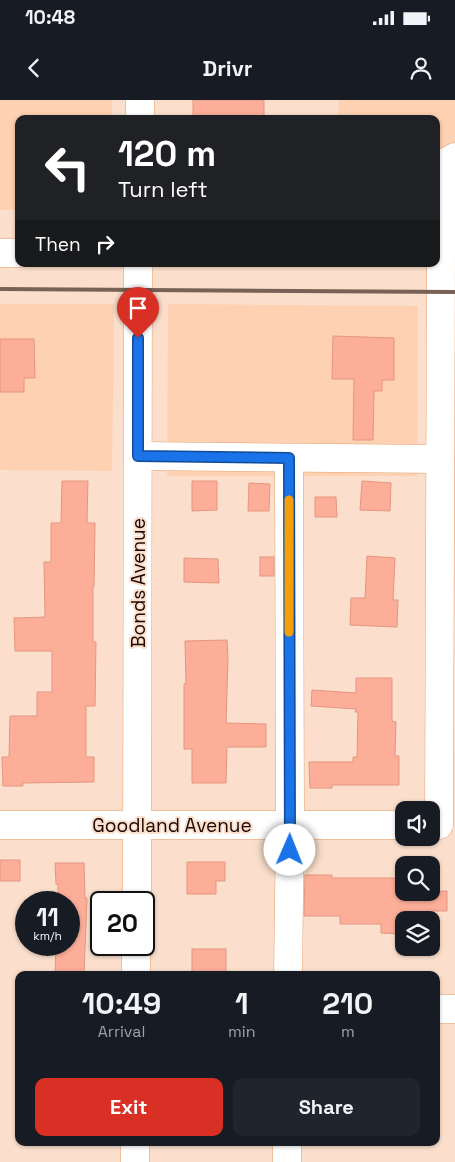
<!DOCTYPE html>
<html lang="en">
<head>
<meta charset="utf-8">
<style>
	:root { --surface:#171b24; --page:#20242c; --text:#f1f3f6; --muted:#9ea1a6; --accent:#d93025 }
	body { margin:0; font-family:"Space Grotesk",sans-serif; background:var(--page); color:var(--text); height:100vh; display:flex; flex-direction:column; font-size:19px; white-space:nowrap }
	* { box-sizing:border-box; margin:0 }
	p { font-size:16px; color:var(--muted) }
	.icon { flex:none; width:28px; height:28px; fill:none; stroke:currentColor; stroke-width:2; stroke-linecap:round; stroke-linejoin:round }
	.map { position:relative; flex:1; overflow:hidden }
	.panel { position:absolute; left:15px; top:871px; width:425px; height:175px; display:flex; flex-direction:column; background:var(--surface); border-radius:10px; box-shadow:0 1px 4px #0004 }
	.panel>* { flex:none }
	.top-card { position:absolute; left:15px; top:15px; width:425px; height:152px; border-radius:10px; box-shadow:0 1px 4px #0004; background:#202124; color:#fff; overflow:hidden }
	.controls { position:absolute; left:395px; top:701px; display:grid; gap:10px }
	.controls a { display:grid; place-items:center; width:45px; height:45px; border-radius:10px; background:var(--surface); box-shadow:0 1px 4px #0004; font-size:25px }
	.speed { position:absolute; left:15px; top:791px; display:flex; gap:10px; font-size:25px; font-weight:700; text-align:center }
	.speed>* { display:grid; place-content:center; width:65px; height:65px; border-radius:50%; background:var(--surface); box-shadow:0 1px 4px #0004; line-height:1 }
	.speed small { font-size:12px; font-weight:400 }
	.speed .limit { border:2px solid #111; border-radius:8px; background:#fff; color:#111 }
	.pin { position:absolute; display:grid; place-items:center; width:42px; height:42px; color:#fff; margin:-51px -21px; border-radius:50% 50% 50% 0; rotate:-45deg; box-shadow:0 0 5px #0007 }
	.pin .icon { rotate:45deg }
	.me { position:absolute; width:55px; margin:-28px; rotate:1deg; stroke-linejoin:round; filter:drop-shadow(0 0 4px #0008) }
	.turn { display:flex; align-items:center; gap:18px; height:105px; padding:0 20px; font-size:22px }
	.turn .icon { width:65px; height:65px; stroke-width:2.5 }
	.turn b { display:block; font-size:35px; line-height:42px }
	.then { display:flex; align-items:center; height:48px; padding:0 20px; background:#0003; gap:10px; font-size:19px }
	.eta { display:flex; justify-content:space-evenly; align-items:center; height:85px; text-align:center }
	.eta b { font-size:30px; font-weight:700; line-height:35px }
	.button { display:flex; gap:10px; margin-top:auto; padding:10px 20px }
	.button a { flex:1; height:58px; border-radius:10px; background:var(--accent); color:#fff; font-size:20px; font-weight:700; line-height:58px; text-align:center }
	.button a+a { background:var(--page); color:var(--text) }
	.status { display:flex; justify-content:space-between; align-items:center; height:35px; padding:0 25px; background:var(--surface); direction:ltr }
	.status svg { height:14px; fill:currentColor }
	header { display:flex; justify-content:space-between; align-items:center; height:65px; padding:0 20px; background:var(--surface); font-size:22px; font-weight:700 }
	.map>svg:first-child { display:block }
</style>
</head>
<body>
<div class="status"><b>10:48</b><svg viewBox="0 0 49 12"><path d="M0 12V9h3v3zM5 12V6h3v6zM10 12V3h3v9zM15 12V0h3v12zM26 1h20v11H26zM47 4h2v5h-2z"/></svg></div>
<header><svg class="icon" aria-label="back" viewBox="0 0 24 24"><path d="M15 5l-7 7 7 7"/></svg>Drivr<svg class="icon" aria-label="person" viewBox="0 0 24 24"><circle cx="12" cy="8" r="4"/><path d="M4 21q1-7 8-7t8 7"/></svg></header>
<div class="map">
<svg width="455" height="1062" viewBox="0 0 455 1062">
	<rect width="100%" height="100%" fill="#fbdfcc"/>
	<g fill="#fdd1b1">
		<path d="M 0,0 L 112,0 L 112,19 L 19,19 L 19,110 L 0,110 Z"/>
		<path d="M 339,0 L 455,0 L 455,110 L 436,110 L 436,19 L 338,19 Z"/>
		<path d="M 0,204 L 114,204 L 112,371 L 0,370 Z"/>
		<path d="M 168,204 L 418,206 L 417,376 L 167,376 Z"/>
	</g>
	<g fill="#fdae98" stroke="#e39680">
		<rect x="193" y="0" width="71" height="19"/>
		<path d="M 333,236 L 394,238 L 394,280 L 382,280 L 382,291 L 374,291 L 373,340 L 353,340 L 354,279 L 332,279 Z"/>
		<path d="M 0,239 L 34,239 L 35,278 L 24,278 L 24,292 L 0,292 Z"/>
		<path d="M 62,381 L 88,381 L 87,423 L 95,423 L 94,487 L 93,487 L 93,542 L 96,542 L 95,606 L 86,606 L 86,657 L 94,657 L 94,682 L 23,683 L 23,686 L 3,686 L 2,657 L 9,657 L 10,616 L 37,616 L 37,592 L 52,592 L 52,551 L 15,551 L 14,518 L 45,517 L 44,462 L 51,462 L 51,423 L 61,423 Z"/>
		<path d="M 192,381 L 217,381 L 217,410 L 192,411 Z"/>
		<path d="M 362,381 L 391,383 L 390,411 L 360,410 Z"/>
		<path d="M 249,383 L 270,384 L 269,411 L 248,411 Z"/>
		<path d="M 315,397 L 336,397 L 337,417 L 315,417 Z"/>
		<path d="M 367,456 L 395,458 L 393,500 L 398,500 L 397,527 L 350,525 L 351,498 L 365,498 Z"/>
		<rect x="260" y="457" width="14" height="19"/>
		<path d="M 184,458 L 218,459 L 219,483 L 184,482 Z"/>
		<path d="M 227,540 L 228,558 L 226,623 L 266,624 L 266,647 L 227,647 L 226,683 L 192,683 L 192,649 L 184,649 L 184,584 L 186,584 L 185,541 Z"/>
		<path d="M 356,578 L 392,578 L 392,621 L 396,622 L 395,656 L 399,656 L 399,685 L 332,685 L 332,688 L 310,688 L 309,662 L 353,662 L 353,657 L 357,657 L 358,612 L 355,612 L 356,609 L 311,606 L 312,590 L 356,593 Z"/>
		<rect x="0" y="760" width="20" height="21"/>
		<path d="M 187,762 L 225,762 L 225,781 L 216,781 L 216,794 L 187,794 Z"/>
		<path d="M 55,763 L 84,763 L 85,798 L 87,798 L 84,875 L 55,875 L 56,845 L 69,845 L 69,802 L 58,802 L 58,784 L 56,784 Z"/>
		<path d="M 305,775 L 332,775 L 332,778 L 396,778 L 396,790 L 404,790 L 404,792 L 447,791 L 447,811 L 432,811 L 432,818 L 408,818 L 408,820 L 404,820 L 404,834 L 381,833 L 381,824 L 340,824 L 340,816 L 304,816 Z"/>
		<rect x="192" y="849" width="34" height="26"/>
	</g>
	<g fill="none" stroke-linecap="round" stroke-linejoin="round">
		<defs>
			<g id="minor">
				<path d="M 140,19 L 140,0"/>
				<path d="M 0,153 L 19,153"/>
				<path d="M 138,356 L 440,359"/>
				<path d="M 0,725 L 404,725"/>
				<path d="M 439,725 L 441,155 L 446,62 L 455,57"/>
				<path d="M 137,802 L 138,164"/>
				<path d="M 136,875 L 136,845"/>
				<path d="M 288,875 L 290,725 L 289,358"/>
				<path d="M 436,909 L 455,909"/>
				<path d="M 135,1062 L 135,1042"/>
				<path d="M 287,1062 L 287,1042"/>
			</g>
		</defs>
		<use href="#minor" stroke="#e3a273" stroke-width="29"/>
		<use href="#minor" stroke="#fff" stroke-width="28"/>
		<path stroke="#796155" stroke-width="4" d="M 0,189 L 455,192"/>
	</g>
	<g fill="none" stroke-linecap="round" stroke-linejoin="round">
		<defs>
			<path id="route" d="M 138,238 L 138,356 L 289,358 L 290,750"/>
		</defs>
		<use href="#route" stroke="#114b97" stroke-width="12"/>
		<use href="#route" stroke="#1a73e8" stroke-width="9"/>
		<path stroke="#f59e0b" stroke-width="9" d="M 289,400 L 289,532"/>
	</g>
	<g text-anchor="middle" stroke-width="4" stroke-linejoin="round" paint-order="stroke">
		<g font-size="19" fill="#1c0600" stroke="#fbdfcc">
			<text transform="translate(138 483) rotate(-90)" y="7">Bonds Avenue</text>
			<text x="172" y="732">Goodland Avenue</text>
		</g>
	</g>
</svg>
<div class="controls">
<a><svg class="icon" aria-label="sound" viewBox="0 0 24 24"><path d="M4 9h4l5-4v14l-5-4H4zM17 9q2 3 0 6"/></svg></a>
<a><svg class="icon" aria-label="search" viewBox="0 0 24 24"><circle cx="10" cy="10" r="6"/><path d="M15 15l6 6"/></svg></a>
<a><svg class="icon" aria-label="layers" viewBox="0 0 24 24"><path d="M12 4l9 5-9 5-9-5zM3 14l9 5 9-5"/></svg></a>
</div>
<div class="speed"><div>11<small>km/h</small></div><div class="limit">20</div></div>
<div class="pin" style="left:138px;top:238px;background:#d93025"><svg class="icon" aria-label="arrive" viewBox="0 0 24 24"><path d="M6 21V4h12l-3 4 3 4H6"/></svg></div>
<svg class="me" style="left:290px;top:750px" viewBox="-20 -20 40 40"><circle r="19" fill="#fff"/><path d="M0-13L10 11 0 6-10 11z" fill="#1a73e8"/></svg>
<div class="top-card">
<div class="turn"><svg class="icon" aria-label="left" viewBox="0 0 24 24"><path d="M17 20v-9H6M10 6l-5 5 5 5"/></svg><div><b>120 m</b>Turn left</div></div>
<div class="then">Then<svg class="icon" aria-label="right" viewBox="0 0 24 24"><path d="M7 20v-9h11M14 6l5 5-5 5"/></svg></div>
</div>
<section class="panel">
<div class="eta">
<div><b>10:49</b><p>Arrival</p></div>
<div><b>1</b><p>min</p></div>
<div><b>210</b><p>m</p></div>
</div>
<div class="button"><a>Exit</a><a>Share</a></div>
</section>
</div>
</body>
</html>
